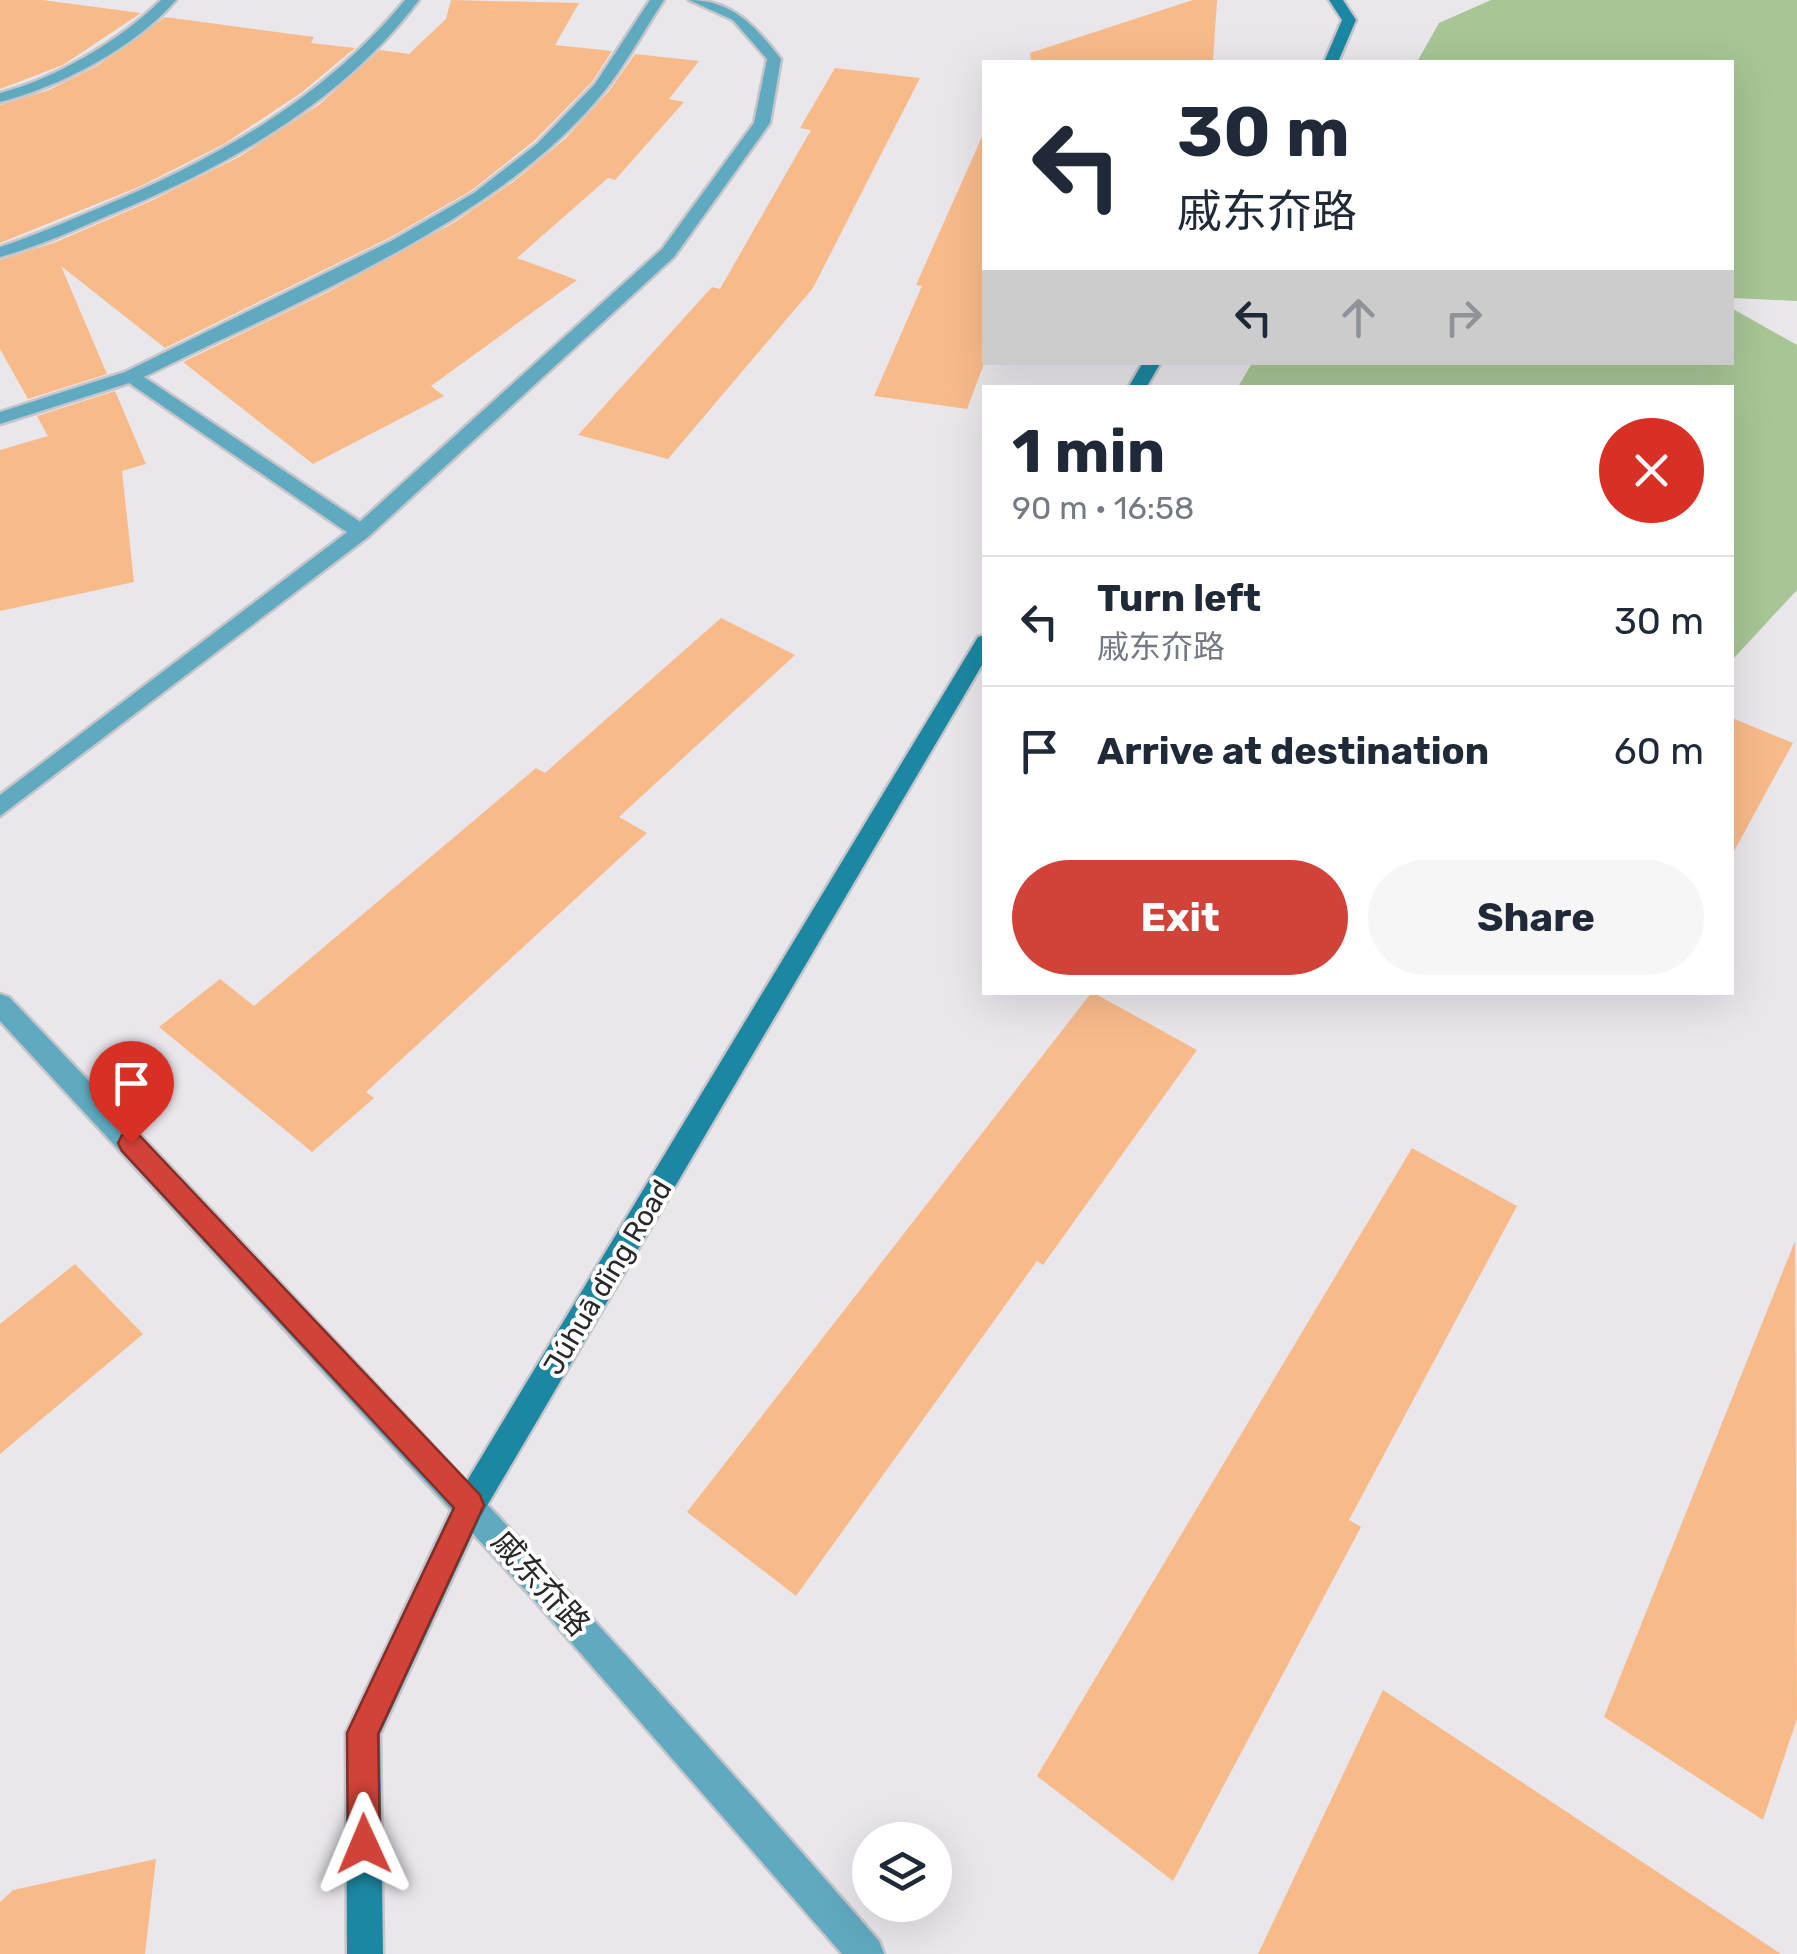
<!DOCTYPE html>
<html lang="en">
<head>
<meta charset="utf-8">
<style>
	:root { --surface:#fff; --page:#f6f6f7; --text:#1f2937; --muted:#747a83; --line:#e0e1e3; --accent:#d14338 }
	body { margin:0; font-family:Rubik,"Noto Sans SC",sans-serif; background:var(--page); color:var(--text); height:100vh; display:flex; flex-direction:column; font-size:38px; white-space:nowrap }
	* { box-sizing:border-box; margin:0 }
	p { font-size:32px; color:var(--muted) }
	.icon { flex:none; width:55px; height:55px; fill:none; stroke:currentColor; stroke-width:2; stroke-linecap:round; stroke-linejoin:round }
	.map { position:relative; flex:1; overflow:hidden }
	.side { position:absolute; left:982px; top:385px; width:752px; height:610px; display:flex; flex-direction:column; background:var(--surface); border-radius:0px; box-shadow:0 10px 40px #0002 }
	.side>* { flex:none }
	.guide { position:absolute; left:982px; top:60px; width:752px; height:305px; border-radius:0px; box-shadow:0 10px 40px #0002; background:#fff; color:var(--text); overflow:hidden }
	.controls { position:absolute; left:852px; top:1822px; display:grid; gap:20px }
	.controls a { display:grid; place-items:center; width:100px; height:100px; border-radius:50%; background:var(--surface); box-shadow:0 10px 40px #0002; font-size:50px }
	.pin { position:absolute; display:grid; place-items:center; width:85px; height:85px; color:#fff; margin:-102px -42px; border-radius:50% 50% 50% 0; rotate:-45deg; box-shadow:0 0 10px #0007 }
	.pin .icon { rotate:45deg }
	.me { position:absolute; width:110px; margin:-55px; rotate:359deg; stroke-linejoin:round; filter:drop-shadow(0 0 8px #0008) }
	.turn { display:flex; align-items:center; gap:35px; height:210px; padding:0 30px; font-size:45px }
	.turn .icon { width:130px; height:130px; stroke-width:2.5 }
	.turn b { display:block; font-size:70px; line-height:85px }
	.lanes { display:flex; align-items:center; height:95px; padding:0 30px; background:#0003; justify-content:center; gap:50px; direction:ltr }
	.lanes .off { opacity:.35 }
	.round { display:grid; place-items:center; flex:none; width:105px; height:105px; border-radius:52px; background:var(--page) }
	.summary { display:flex; align-items:center; justify-content:space-between; height:170px; padding:0 30px }
	h1 { font-size:60px; font-weight:700; line-height:75px }
	.action { display:flex; gap:20px; margin-top:auto; padding:20px 30px }
	.action a { flex:1; height:115px; border-radius:60px; background:var(--accent); color:#fff; font-size:40px; font-weight:700; line-height:115px; text-align:center }
	.action a+a { background:var(--page); color:var(--text) }
	ul { padding:0; list-style:none }
	li { display:flex; align-items:center; gap:30px; height:130px; padding:0 30px; border-top:2px solid var(--line) }
	li div { flex:1 }
	li b { display:block; font-size:38px }
	li em { font-style:normal }
	.map>svg:first-child { display:block }
</style>
</head>
<body>
<div class="map">
<svg width="1797" height="1954" viewBox="0 0 1797 1954">
	<rect width="100%" height="100%" fill="#e9e7ec"/>
	<g fill="#a7c595">
		<path d="M 1491,0 L 1797,0 L 1797,301 L 1733,298 L 1732,62 L 1417,62 L 1439,23 Z"/>
		<path d="M 1733,309 L 1797,345 L 1797,590 L 1733,659 L 1732,388 L 1238,387 L 1252,363 L 1732,362 Z"/>
	</g>
	<g fill="#f9ba8a">
		<path d="M 0,0 L 42,0 L 141,13 L 63,65 L 0,89 Z"/>
		<path d="M 451,0 L 579,3 L 555,45 L 612,51 L 592,82 L 534,141 L 472,190 L 391,237 L 165,348 L 61,266 L 107,374 L 28,399 L 0,349 L 0,260 L 56,242 L 153,200 L 239,157 L 320,104 L 380,50 L 409,54 L 446,19 Z"/>
		<path d="M 1193,0 L 1217,0 L 1213,62 L 1031,62 L 1030,53 Z"/>
		<path d="M 165,17 L 314,37 L 311,43 L 355,48 L 301,93 L 224,144 L 141,186 L 0,243 L 0,105 L 49,90 L 97,66 Z"/>
		<path d="M 635,54 L 699,61 L 669,99 L 684,102 L 615,180 L 608,178 L 517,258 L 577,280 L 431,386 L 444,396 L 313,464 L 183,362 L 330,291 L 455,222 L 513,182 L 565,139 L 609,91 Z"/>
		<path d="M 835,68 L 920,78 L 813,288 L 668,459 L 578,435 L 712,287 L 720,289 L 811,130 L 800,128 Z"/>
		<path d="M 985,130 L 985,361 L 967,409 L 874,396 L 922,286 L 916,285 Z"/>
		<path d="M 115,391 L 146,464 L 122,471 L 134,582 L 0,611 L 0,450 L 48,436 L 37,416 Z"/>
		<path d="M 721,618 L 795,655 L 619,817 L 647,833 L 366,1092 L 374,1098 L 312,1152 L 159,1027 L 220,979 L 254,1006 L 536,768 L 545,773 Z"/>
		<path d="M 1732,718 L 1793,743 L 1732,855 Z"/>
		<path d="M 1092,992 L 1197,1050 L 1043,1265 L 1037,1261 L 796,1596 L 687,1512 Z"/>
		<path d="M 1412,1148 L 1517,1206 L 1349,1520 L 1361,1527 L 1173,1881 L 1037,1776 Z"/>
		<path d="M 1795,1241 L 1797,1719 L 1763,1820 L 1604,1717 Z"/>
		<path d="M 75,1264 L 143,1334 L 0,1454 L 0,1324 Z"/>
		<path d="M 1383,1690 L 1781,1954 L 1258,1954 Z"/>
		<path d="M 156,1859 L 145,1954 L 0,1954 L 0,1902 L 13,1890 Z"/>
	</g>
	<g fill="none" stroke-linecap="round" stroke-linejoin="round">
		<defs>
			<g id="lane">
				<path d="M 161,0 L 176,0 C 136,47 60,87 0,102 L 0,93 C 55,79 121,40 161,0 Z"/>
				<path d="M 405,0 L 419,0 C 341,104 226,167 107,216 C 72,231 37,247 0,257 L 0,247 C 34,236 67,221 99,208 C 216,159 324,99 405,0 Z"/>
				<path d="M 650,0 L 664,0 C 645,29 627,62 606,89 C 501,222 294,302 144,377 L 368,527 L 368,537 L 354,537 L 129,383 L 0,424 L 0,412 L 125,372 L 393,240 L 474,193 L 537,144 L 595,84 Z"/>
			</g>
			<g id="street">
				<path d="M 689,0 C 733,0 756,27 781,59 L 770,123 L 674,257 L 368,537 L 0,816 L 0,795 L 354,527 L 662,249 L 754,123 L 767,59 L 733,20 Z"/>
				<path d="M 0,994 L 9,997 C 304,1307 599,1617 879,1941 L 884,1954 L 842,1954 L 537,1603 L 0,1021 Z"/>
			</g>
			<g id="secondary">
				<path d="M 1329,0 L 1343,0 L 1356,20 L 1338,62 L 1324,62 L 1342,20 Z"/>
				<path d="M 1143,362 L 1161,362 L 1146,388 L 1128,388 Z"/>
				<path d="M 985,635 L 985,660 L 481,1516 L 380,1734 L 383,1954 L 347,1954 L 346,1733 L 459,1494 L 978,637 Z"/>
			</g>
		</defs>
		<use href="#lane" stroke="#c6c5c9" stroke-width="5"/>
		<use href="#street" stroke="#c6c5c9" stroke-width="5"/>
		<use href="#secondary" stroke="#c6c5c9" stroke-width="5"/>
		<use href="#lane" fill="#5faac1" fill-rule="evenodd"/>
		<use href="#street" fill="#5faac1" fill-rule="evenodd"/>
		<use href="#secondary" fill="#1c87a2" fill-rule="evenodd"/>
	</g>
	<path fill="#d14338" stroke="#882c24" stroke-width="2.5" d="M 131,1132 L 139,1135 L 480,1495 L 484,1505 L 378,1734 L 380,1844 L 375,1855 L 364,1859 L 353,1855 L 348,1844 L 347,1733 L 454,1508 L 122,1151 L 118,1143 L 122,1135 Z"/>
	<g text-anchor="middle" stroke-width="8" stroke-linejoin="round" paint-order="stroke">
		<g font-size="28" fill="#29282a" stroke="#fff">
			<text transform="translate(607 1277) rotate(-59)" y="10">Júhuā dǐng Road</text>
		</g>
		<g font-size="32" fill="#29282a" stroke="#fff">
			<text transform="translate(541 1583) rotate(48)" y="11">戚东夼路</text>
		</g>
	</g>
</svg>
<div class="controls">
<a><svg class="icon" aria-label="layers" viewBox="0 0 24 24"><path d="M12 4l9 5-9 5-9-5zM3 14l9 5 9-5"/></svg></a>
</div>
<div class="pin" style="left:131px;top:1143px;background:#d93025"><svg class="icon" aria-label="arrive" viewBox="0 0 24 24"><path d="M6 21V4h12l-3 4 3 4H6"/></svg></div>
<svg class="me" style="left:364px;top:1844px" viewBox="-20 -20 40 40"><path d="M0-17L14 15 0 8-14 15z" fill="#d14338" stroke="#fff" stroke-width="4"/></svg>
<div class="guide">
<div class="turn"><svg class="icon" aria-label="left" viewBox="0 0 24 24"><path d="M17 20v-9H6M10 6l-5 5 5 5"/></svg><div><b>30 m</b>戚东夼路</div></div>
<div class="lanes"><svg class="icon" aria-label="left" viewBox="0 0 24 24"><path d="M17 20v-9H6M10 6l-5 5 5 5"/></svg><svg class="icon off" aria-label="ahead" viewBox="0 0 24 24"><path d="M12 20V5M6 11l6-6 6 6"/></svg><svg class="icon off" aria-label="right" viewBox="0 0 24 24"><path d="M7 20v-9h11M14 6l5 5-5 5"/></svg></div>
</div>
<section class="side">
<div class="summary"><div><h1>1 min</h1><p>90 m · 16:58</p></div><a class="round" style="background:#d93025;color:#fff"><svg class="icon" aria-label="close" viewBox="0 0 24 24"><path d="M6 6l12 12M18 6L6 18"/></svg></a></div>
<ul>
<li><svg class="icon" aria-label="left" viewBox="0 0 24 24"><path d="M17 20v-9H6M10 6l-5 5 5 5"/></svg><div><b>Turn left</b><p>戚东夼路</p></div><em>30 m</em></li>
<li><svg class="icon" aria-label="arrive" viewBox="0 0 24 24"><path d="M6 21V4h12l-3 4 3 4H6"/></svg><div><b>Arrive at destination</b></div><em>60 m</em></li>
</ul>
<div class="action"><a>Exit</a><a>Share</a></div>
</section>
</div>
</body>
</html>
